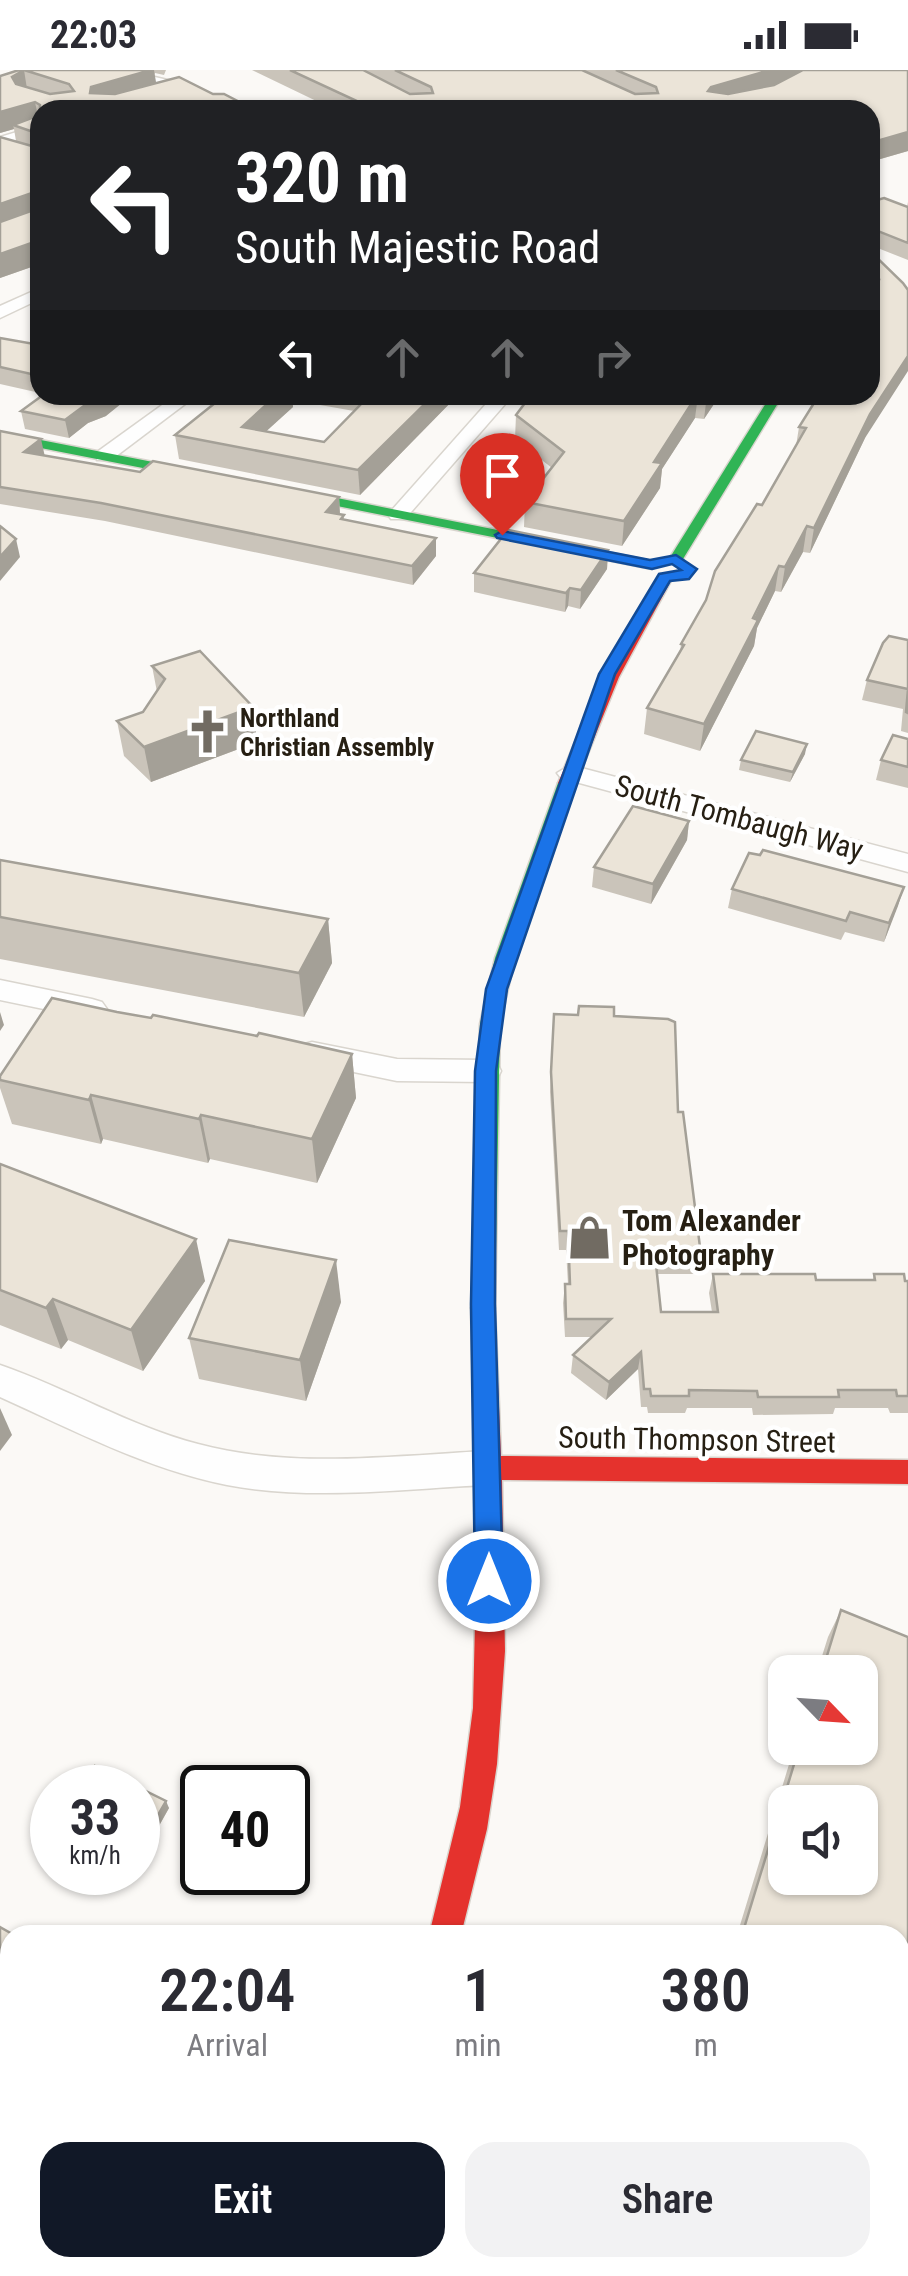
<!DOCTYPE html>
<html lang="en">
<head>
<meta charset="utf-8">
<style>
	:root { --surface:#fff; --page:#f2f2f3; --text:#2b2b33; --muted:#7c7c81; --accent:#111827 }
	body { margin:0; font-family:"Roboto Condensed",sans-serif; background:var(--page); color:var(--text); height:100vh; display:flex; flex-direction:column; font-size:38px; white-space:nowrap }
	* { box-sizing:border-box; margin:0 }
	p { font-size:32px; color:var(--muted) }
	.icon { flex:none; width:55px; height:55px; fill:none; stroke:currentColor; stroke-width:2; stroke-linecap:round; stroke-linejoin:round }
	.map { position:relative; flex:1; overflow:hidden }
	.panel { position:absolute; left:0px; top:1855px; width:910px; height:352px; display:flex; flex-direction:column; background:var(--surface); border-radius:30px 30px 0 0; box-shadow:0 2px 8px #0004 }
	.panel>* { flex:none }
	.guide { position:absolute; left:30px; top:30px; width:850px; height:305px; border-radius:30px; box-shadow:0 2px 8px #0004; background:#202124; color:#fff; overflow:hidden }
	.needle { width:65px; rotate:115deg }
	.fabs { position:absolute; left:768px; top:1585px; display:grid; gap:20px }
	.fabs a { display:grid; place-items:center; width:110px; height:110px; border-radius:20px; background:var(--surface); box-shadow:0 2px 8px #0004; font-size:50px }
	.speed { position:absolute; left:30px; top:1695px; display:flex; gap:20px; font-size:50px; font-weight:700; text-align:center }
	.speed>* { display:grid; place-content:center; width:130px; height:130px; border-radius:50%; background:var(--surface); box-shadow:0 2px 8px #0004; line-height:1 }
	.speed small { font-size:25px; font-weight:400 }
	.speed .limit { border:5px solid #111; border-radius:15px; background:#fff; color:#111 }
	.pin { position:absolute; display:grid; place-items:center; width:85px; height:85px; color:#fff; margin:-102px -42px; border-radius:50% 50% 50% 0; rotate:-45deg; box-shadow:0 0 10px #0007 }
	.pin .icon { rotate:45deg }
	.me { position:absolute; width:110px; margin:-55px; rotate:0deg; stroke-linejoin:round; filter:drop-shadow(0 0 8px #0008) }
	.turn { display:flex; align-items:center; gap:35px; height:210px; padding:0 40px; font-size:45px }
	.turn .icon { width:130px; height:130px; stroke-width:2.5 }
	.turn b { display:block; font-size:70px; line-height:85px }
	.lanes { display:flex; align-items:center; height:95px; padding:0 40px; background:#0003; justify-content:center; gap:50px; direction:ltr }
	.lanes .off { opacity:.35 }
	.eta { display:flex; justify-content:space-evenly; align-items:center; height:170px; text-align:center }
	.eta b { font-size:60px; font-weight:600; line-height:70px }
	.cta { display:flex; gap:20px; margin-top:auto; padding:20px 40px }
	.cta a { flex:1; height:115px; border-radius:30px; background:var(--accent); color:#fff; font-size:40px; font-weight:600; line-height:115px; text-align:center }
	.cta a+a { background:var(--page); color:var(--text) }
	.status { display:flex; justify-content:space-between; align-items:center; height:70px; padding:0 50px; background:var(--surface); direction:ltr }
	.status svg { height:28px; fill:currentColor }
	.map>svg:first-child { display:block }
</style>
</head>
<body>
<div class="status"><b>22:03</b><svg viewBox="0 0 49 12"><path d="M0 12V9h3v3zM5 12V6h3v6zM10 12V3h3v9zM15 12V0h3v12zM26 1h20v11H26zM47 4h2v5h-2z"/></svg></div>
<div class="map">
<svg width="908" height="2206" viewBox="0 0 908 2206">
	<rect width="100%" height="100%" fill="#fbf9f6"/>
	<g fill="none" stroke-linecap="round" stroke-linejoin="round">
		<defs>
			<g id="street">
				<path d="M 125,0 L 189,15 L 234,40 L 217,40 L 179,21 L 126,5 Z"/>
				<path d="M 40,55 L 40,63 L 0,76 L 0,67 Z"/>
				<path d="M 870,126 L 908,141 L 908,151 L 870,135 Z"/>
				<path d="M 40,218 L 40,229 L 0,248 L 0,236 Z"/>
				<path d="M 176,325 L 197,325 L 111,390 L 97,390 L 97,382 Z"/>
				<path d="M 494,325 L 513,325 L 405,449 L 391,449 L 388,445 L 391,441 Z"/>
				<path d="M 570,695 L 908,784 L 908,802 L 561,708 L 557,703 Z"/>
				<path d="M 0,910 L 92,929 L 102,932 L 107,939 L 102,946 L 92,949 L 0,930 Z"/>
				<path d="M 312,972 L 397,989 L 486,990 L 497,993 L 501,1001 L 497,1009 L 486,1012 L 397,1011 L 301,991 L 297,983 L 301,975 Z"/>
				<path d="M 0,1295 C 67,1318 129,1356 198,1374 C 291,1399 391,1386 486,1381 L 499,1386 L 505,1398 L 499,1410 L 486,1415 C 401,1419 312,1431 227,1415 C 147,1399 73,1360 0,1327 Z"/>
			</g>
			<g id="fast">
				<path d="M 771,325 L 783,325 L 683,489 L 671,492 L 669,489 Z"/>
				<path d="M 0,362 L 209,403 L 216,407 L 209,411 L 0,370 Z"/>
				<path d="M 282,417 L 652,491 L 659,495 L 652,499 L 277,424 L 275,421 Z"/>
				<path d="M 567,708 L 576,713 L 515,888 L 500,954 L 495,1238 L 492,1245 L 483,1248 L 474,1245 L 471,1238 L 480,954 L 495,888 L 558,713 Z"/>
			</g>
			<path id="slow" d="M 285,2198 L 322,2198 L 319,2206 L 282,2206 Z"/>
			<g id="jam">
				<path d="M 660,504 L 673,507 L 619,607 L 576,713 L 573,717 L 561,717 L 558,713 L 602,607 Z"/>
				<path d="M 483,1228 L 492,1231 L 495,1238 L 501,1386 L 908,1390 L 908,1414 L 502,1410 L 505,1581 L 497,1694 L 487,1759 L 461,1865 L 429,1865 L 460,1737 L 473,1638 L 477,1466 L 471,1238 L 474,1231 Z"/>
			</g>
		</defs>
		<use href="#street" stroke="#d9d5ce" stroke-width="3"/>
		<use href="#fast" stroke="#d9d5ce" stroke-width="3"/>
		<use href="#slow" stroke="#d9d5ce" stroke-width="3"/>
		<use href="#jam" stroke="#d9d5ce" stroke-width="3"/>
		<use href="#street" fill="#fefefe" fill-rule="evenodd"/>
		<use href="#fast" fill="#30b455" fill-rule="evenodd"/>
		<use href="#slow" fill="#ff9f0a" fill-rule="evenodd"/>
		<use href="#jam" fill="#e5322d" fill-rule="evenodd"/>
	</g>
	<g fill="#cac4ba" fill-rule="evenodd">
		<path d="M 19,0 L 166,0 L 164,5 L 155,3 L 40,194 L 0,208 L 0,67 L 16,71 L 14,59 L 0,63 Z"/>
		<path d="M 252,0 L 801,0 L 794,5 L 908,0 L 908,81 L 870,92 L 870,40 L 335,40 Z"/>
		<path d="M 870,132 L 907,137 L 908,132 L 908,190 L 870,175 Z"/>
		<path d="M 870,181 L 903,213 L 865,368 L 810,483 L 803,482 L 781,522 L 775,521 L 757,558 L 754,576 L 700,681 L 644,664 L 647,638 L 680,582 L 681,574 L 796,376 L 799,357 L 870,325 L 872,233 L 870,233 Z"/>
		<path d="M 0,268 L 40,275 L 40,323 L 0,314 Z"/>
		<path d="M 225,325 L 458,325 L 360,425 L 179,389 L 175,365 ZM 292,330 L 354,341 L 324,372 L 266,361 L 293,337 Z"/>
		<path d="M 531,325 L 720,325 L 704,349 L 695,348 L 662,399 L 660,418 L 622,476 L 524,457 L 525,432 L 552,398 L 515,369 L 516,345 Z"/>
		<path d="M 21,341 L 106,346 L 88,353 L 69,368 L 25,359 Z"/>
		<path d="M 0,361 L 44,385 L 140,402 L 339,427 L 340,444 L 344,445 L 344,450 L 436,468 L 436,486 L 413,515 L 105,451 L 0,434 Z"/>
		<path d="M 608,480 L 607,499 L 580,539 L 568,536 L 565,542 L 474,522 L 474,503 Z"/>
		<path d="M 908,570 L 908,663 L 901,661 L 903,639 L 862,630 L 867,610 Z"/>
		<path d="M 152,596 L 253,637 L 257,672 L 151,712 L 124,686 L 117,651 L 143,642 L 157,622 Z"/>
		<path d="M 908,669 L 908,718 L 876,710 L 881,690 Z"/>
		<path d="M 805,684 L 790,712 L 739,700 L 741,690 Z"/>
		<path d="M 689,751 L 687,770 L 651,834 L 592,817 L 594,797 Z"/>
		<path d="M 0,790 L 328,849 L 332,893 L 304,947 L 0,889 Z"/>
		<path d="M 904,817 L 884,872 L 845,862 L 841,870 L 728,838 L 732,819 Z"/>
		<path d="M 117,942 L 352,984 L 356,1028 L 317,1113 L 210,1089 L 208,1093 L 103,1069 L 101,1074 L 12,1054 L 0,1018 L 0,1006 Z"/>
		<path d="M 554,944 L 614,946 L 678,1042 L 701,1185 L 697,1204 L 657,1204 L 661,1242 L 712,1242 L 709,1223 L 713,1204 L 816,1210 L 873,1210 L 874,1204 L 908,1211 L 908,1343 L 890,1343 L 888,1338 L 835,1338 L 833,1344 L 753,1345 L 752,1338 L 687,1338 L 685,1343 L 648,1343 L 647,1337 L 641,1337 L 638,1299 L 606,1330 L 571,1303 L 573,1285 L 592,1267 L 565,1267 L 563,1233 L 565,1214 L 568,1214 L 566,1180 L 559,1180 L 550,1022 Z"/>
		<path d="M 0,1094 L 205,1211 L 143,1301 L 68,1270 L 61,1279 L 0,1255 Z"/>
		<path d="M 341,1232 L 306,1331 L 199,1309 L 189,1268 Z"/>
		<path d="M 841,1540 L 908,1567 L 908,2037 L 900,2033 L 900,1865 L 737,1865 L 794,1678 L 860,1678 L 860,1602 L 817,1602 L 828,1567 Z"/>
		<path d="M 138,1718 L 169,1738 L 151,1770 L 138,1764 Z"/>
	</g>
	<g fill="#a4a097">
		<path d="M 24,0 L 27,19 L 15,26 L 12,7 Z"/>
		<path d="M 151,0 L 154,0 L 157,18 L 94,36 L 90,23 L 91,17 Z"/>
		<path d="M 770,0 L 801,0 L 775,17 L 709,36 L 708,21 L 711,17 Z"/>
		<path d="M 35,32 L 39,51 L 13,55 L 14,59 L 0,63 L 0,42 Z"/>
		<path d="M 908,62 L 908,81 L 870,92 L 870,73 Z"/>
		<path d="M 35,122 L 39,143 L 0,157 L 0,134 Z"/>
		<path d="M 40,170 L 40,194 L 0,208 L 0,184 Z"/>
		<path d="M 908,286 L 908,301 L 865,368 L 810,483 L 814,458 L 870,344 Z"/>
		<path d="M 108,325 L 132,325 L 106,346 L 88,353 L 69,368 L 65,350 L 85,335 Z"/>
		<path d="M 277,325 L 292,325 L 293,337 L 247,379 L 242,357 Z"/>
		<path d="M 434,325 L 458,325 L 360,425 L 358,400 Z"/>
		<path d="M 698,325 L 695,348 L 662,399 L 660,418 L 622,476 L 624,451 L 662,377 Z"/>
		<path d="M 707,325 L 720,325 L 704,349 Z"/>
		<path d="M 41,369 L 45,387 L 24,382 Z"/>
		<path d="M 339,427 L 340,446 L 326,442 Z"/>
		<path d="M 807,456 L 803,482 L 781,522 L 785,497 Z"/>
		<path d="M 436,468 L 436,486 L 413,515 L 412,496 Z"/>
		<path d="M 16,469 L 20,487 L 0,511 L 0,487 Z"/>
		<path d="M 608,480 L 607,499 L 580,539 L 581,520 Z"/>
		<path d="M 779,496 L 775,521 L 757,558 L 754,576 L 700,681 L 704,654 Z"/>
		<path d="M 570,518 L 568,536 L 565,542 L 566,523 Z"/>
		<path d="M 253,637 L 257,672 L 151,712 L 144,677 Z"/>
		<path d="M 807,674 L 805,684 L 790,712 L 793,702 Z"/>
		<path d="M 689,751 L 687,770 L 651,834 L 653,814 Z"/>
		<path d="M 904,817 L 898,836 L 884,872 L 889,853 Z"/>
		<path d="M 328,849 L 332,893 L 304,947 L 299,903 Z"/>
		<path d="M 0,942 L 4,955 L 0,961 Z"/>
		<path d="M 352,984 L 356,1028 L 317,1113 L 312,1069 Z"/>
		<path d="M 91,1025 L 103,1069 L 101,1074 L 89,1030 Z"/>
		<path d="M 201,1045 L 210,1089 L 208,1093 L 199,1049 Z"/>
		<path d="M 196,1169 L 205,1211 L 143,1301 L 131,1260 Z"/>
		<path d="M 336,1190 L 341,1232 L 306,1331 L 300,1290 Z"/>
		<path d="M 53,1229 L 68,1270 L 61,1279 L 46,1238 Z"/>
		<path d="M 641,1282 L 638,1299 L 606,1330 L 609,1312 Z"/>
		<path d="M 0,1338 L 12,1365 L 0,1381 Z"/>
		<path d="M 166,1731 L 169,1738 L 151,1770 L 147,1764 Z"/>
		<path d="M 10,1933 L 10,1960 L 0,1978 L 0,1951 Z"/>
	</g>
	<g fill="#ebe4d8" stroke="#a4a097" stroke-width="2.5" fill-rule="evenodd">
		<path d="M 19,0 L 151,0 L 91,17 L 90,23 L 115,24 L 179,7 L 213,24 L 224,24 L 255,40 L 40,40 L 40,170 L 0,184 L 0,152 L 39,138 L 40,126 L 35,122 L 0,134 L 0,67 L 39,78 L 39,64 L 13,55 L 40,45 L 40,35 L 35,32 L 0,42 L 0,6 ZM 24,0 L 69,14 L 74,21 L 50,24 L 16,14 L 12,7 Z"/>
		<path d="M 290,0 L 363,0 L 410,24 L 433,23 L 431,17 L 395,0 L 582,0 L 635,24 L 658,23 L 656,17 L 616,0 L 770,0 L 711,17 L 708,21 L 728,24 L 774,15 L 803,0 L 908,0 L 908,62 L 870,73 L 870,40 L 376,40 Z"/>
		<path d="M 884,128 L 908,137 L 908,173 L 870,158 L 870,132 Z"/>
		<path d="M 870,181 L 903,213 L 908,220 L 908,286 L 870,344 L 814,458 L 807,456 L 785,497 L 779,496 L 753,548 L 758,550 L 704,654 L 647,638 L 684,575 L 681,574 L 706,530 L 715,501 L 757,434 L 762,435 L 806,358 L 799,357 L 819,325 L 870,325 L 870,239 L 879,210 L 870,210 Z"/>
		<path d="M 0,268 L 40,275 L 40,306 L 0,297 Z"/>
		<path d="M 43,325 L 108,325 L 103,329 L 85,335 L 65,350 L 21,341 Z"/>
		<path d="M 225,325 L 277,325 L 242,357 L 324,372 L 370,325 L 434,325 L 358,400 L 175,365 Z"/>
		<path d="M 531,325 L 697,325 L 654,392 L 662,393 L 624,451 L 525,432 L 564,382 L 516,345 Z"/>
		<path d="M 0,361 L 41,369 L 24,382 L 140,402 L 153,391 L 339,427 L 326,442 L 344,445 L 341,449 L 436,468 L 412,496 L 101,433 L 0,417 Z"/>
		<path d="M 0,456 L 16,469 L 0,487 Z"/>
		<path d="M 508,460 L 608,480 L 581,520 L 570,518 L 566,523 L 474,503 Z"/>
		<path d="M 889,566 L 908,570 L 908,643 L 906,642 L 908,619 L 867,610 L 883,573 Z"/>
		<path d="M 200,581 L 253,637 L 144,677 L 117,651 L 143,642 L 165,609 L 152,596 Z"/>
		<path d="M 756,661 L 807,674 L 793,702 L 741,690 Z"/>
		<path d="M 893,665 L 908,669 L 908,697 L 881,690 Z"/>
		<path d="M 633,736 L 689,751 L 653,814 L 594,797 Z"/>
		<path d="M 763,780 L 904,817 L 889,853 L 850,842 L 846,851 L 732,819 L 749,783 L 760,785 Z"/>
		<path d="M 0,790 L 328,849 L 299,903 L 0,847 Z"/>
		<path d="M 52,928 L 117,942 L 151,948 L 153,945 L 257,966 L 259,963 L 352,984 L 312,1069 L 201,1045 L 199,1049 L 91,1025 L 89,1030 L 0,1010 L 0,1006 Z"/>
		<path d="M 579,936 L 614,937 L 614,946 L 668,949 L 675,952 L 678,1042 L 683,1042 L 701,1185 L 655,1185 L 661,1242 L 718,1242 L 713,1204 L 815,1204 L 816,1210 L 875,1210 L 874,1204 L 904,1204 L 905,1211 L 908,1211 L 908,1326 L 897,1326 L 896,1320 L 838,1320 L 839,1327 L 758,1327 L 757,1321 L 689,1320 L 689,1326 L 651,1326 L 650,1319 L 644,1319 L 641,1282 L 609,1312 L 573,1285 L 611,1249 L 566,1249 L 565,1214 L 570,1214 L 568,1161 L 560,1161 L 551,1002 L 554,944 L 578,945 Z"/>
		<path d="M 0,1094 L 196,1169 L 131,1260 L 53,1229 L 46,1238 L 0,1220 Z"/>
		<path d="M 229,1170 L 336,1190 L 300,1290 L 189,1268 Z"/>
		<path d="M 841,1540 L 908,1567 L 908,2014 L 900,2010 L 900,1865 L 742,1865 L 799,1678 L 860,1678 L 860,1602 L 822,1602 ZM 785,1732 L 860,1732 L 860,1808 L 785,1808 Z"/>
		<path d="M 95,1696 L 166,1731 L 147,1764 L 138,1759 L 138,1718 L 82,1718 Z"/>
		<path d="M 0,1857 L 14,1865 L 10,1865 L 10,1933 L 0,1951 Z"/>
		<path d="M 10,2068 L 10,2183 L 0,2176 L 0,2086 Z"/>
	</g>
	<path fill="#1a73e8" stroke="#114b97" stroke-width="2.5" d="M 502,461 L 650,490 L 676,485 L 697,499 L 689,509 L 670,511 L 615,604 L 507,919 L 496,1001 L 495,1234 L 503,1511 L 499,1521 L 489,1524 L 479,1521 L 475,1511 L 471,1234 L 475,1001 L 486,919 L 599,604 L 659,504 L 681,500 L 672,494 L 652,499 L 497,468 L 495,465 Z"/>
	<defs>
		<symbol id="church-bare" viewBox="-9 -9 18 18"><path d="M-1.2-6h2.4v3.5h3.3v2.4h-3.3V6h-2.4V-.1h-3.3v-2.4h3.3Z" fill="#716b62" stroke="#fff" stroke-width="2.5" paint-order="stroke"/></symbol>
		<symbol id="shop-bare" viewBox="-9 -9 18 18"><path d="M-5-2.5h2.3a2.7 3.5 0 0 1 5.4 0H5L5.5 6h-11ZM-1.5-2.5h3a1.5 2.3 0 0 0-3 0Z" fill="#716b62" stroke="#fff" stroke-width="2.5" paint-order="stroke"/></symbol>
	</defs>
	<g fill-rule="evenodd">
		<use href="#church-bare" x="176" y="630" width="63" height="63"/>
		<use href="#shop-bare" x="558" y="1136" width="63" height="63"/>
	</g>
	<g text-anchor="middle" stroke-width="9" stroke-linejoin="round" paint-order="stroke">
		<g font-size="25" font-weight="bold" fill="#261f13" stroke="#fff" text-anchor="start">
			<text x="240" y="657">Northland<tspan x="240" dy="29">Christian Assembly</tspan></text>
		</g>
		<g font-size="30" fill="#261f13" stroke="#fff">
			<text transform="translate(739 748) rotate(15)" y="10">South Tombaugh Way</text>
			<text transform="translate(697 1370) rotate(1)" y="10">South Thompson Street</text>
		</g>
		<g font-size="30" font-weight="bold" fill="#261f13" stroke="#fff" text-anchor="start">
			<text x="622" y="1161">Tom Alexander<tspan x="622" dy="34">Photography</tspan></text>
		</g>
	</g>
</svg>
<div class="fabs">
<a><svg class="needle" viewBox="-14 -14 28 28"><path d="M0-13l5 13h-10z" fill="#e53935"/><path d="M0 13l5-13h-10z" fill="#7c7c81"/></svg></a>
<a><svg class="icon" aria-label="sound" viewBox="0 0 24 24"><path d="M4 9h4l5-4v14l-5-4H4zM17 9q2 3 0 6"/></svg></a>
</div>
<div class="speed"><div>33<small>km/h</small></div><div class="limit">40</div></div>
<div class="pin" style="left:502px;top:465px;background:#d93025"><svg class="icon" aria-label="arrive" viewBox="0 0 24 24"><path d="M6 21V4h12l-3 4 3 4H6"/></svg></div>
<svg class="me" style="left:489px;top:1511px" viewBox="-20 -20 40 40"><circle r="17" fill="#1a73e8" stroke="#fff" stroke-width="3"/><path d="M0-11L8 9 0 5-8 9z" fill="#fff"/></svg>
<div class="guide">
<div class="turn"><svg class="icon" aria-label="left" viewBox="0 0 24 24"><path d="M17 20v-9H6M10 6l-5 5 5 5"/></svg><div><b>320 m</b>South Majestic Road</div></div>
<div class="lanes"><svg class="icon" aria-label="left" viewBox="0 0 24 24"><path d="M17 20v-9H6M10 6l-5 5 5 5"/></svg><svg class="icon off" aria-label="ahead" viewBox="0 0 24 24"><path d="M12 20V5M6 11l6-6 6 6"/></svg><svg class="icon off" aria-label="ahead" viewBox="0 0 24 24"><path d="M12 20V5M6 11l6-6 6 6"/></svg><svg class="icon off" aria-label="right" viewBox="0 0 24 24"><path d="M7 20v-9h11M14 6l5 5-5 5"/></svg></div>
</div>
<section class="panel">
<div class="eta">
<div><b>22:04</b><p>Arrival</p></div>
<div><b>1</b><p>min</p></div>
<div><b>380</b><p>m</p></div>
</div>
<div class="cta"><a>Exit</a><a>Share</a></div>
</section>
</div>
</body>
</html>
